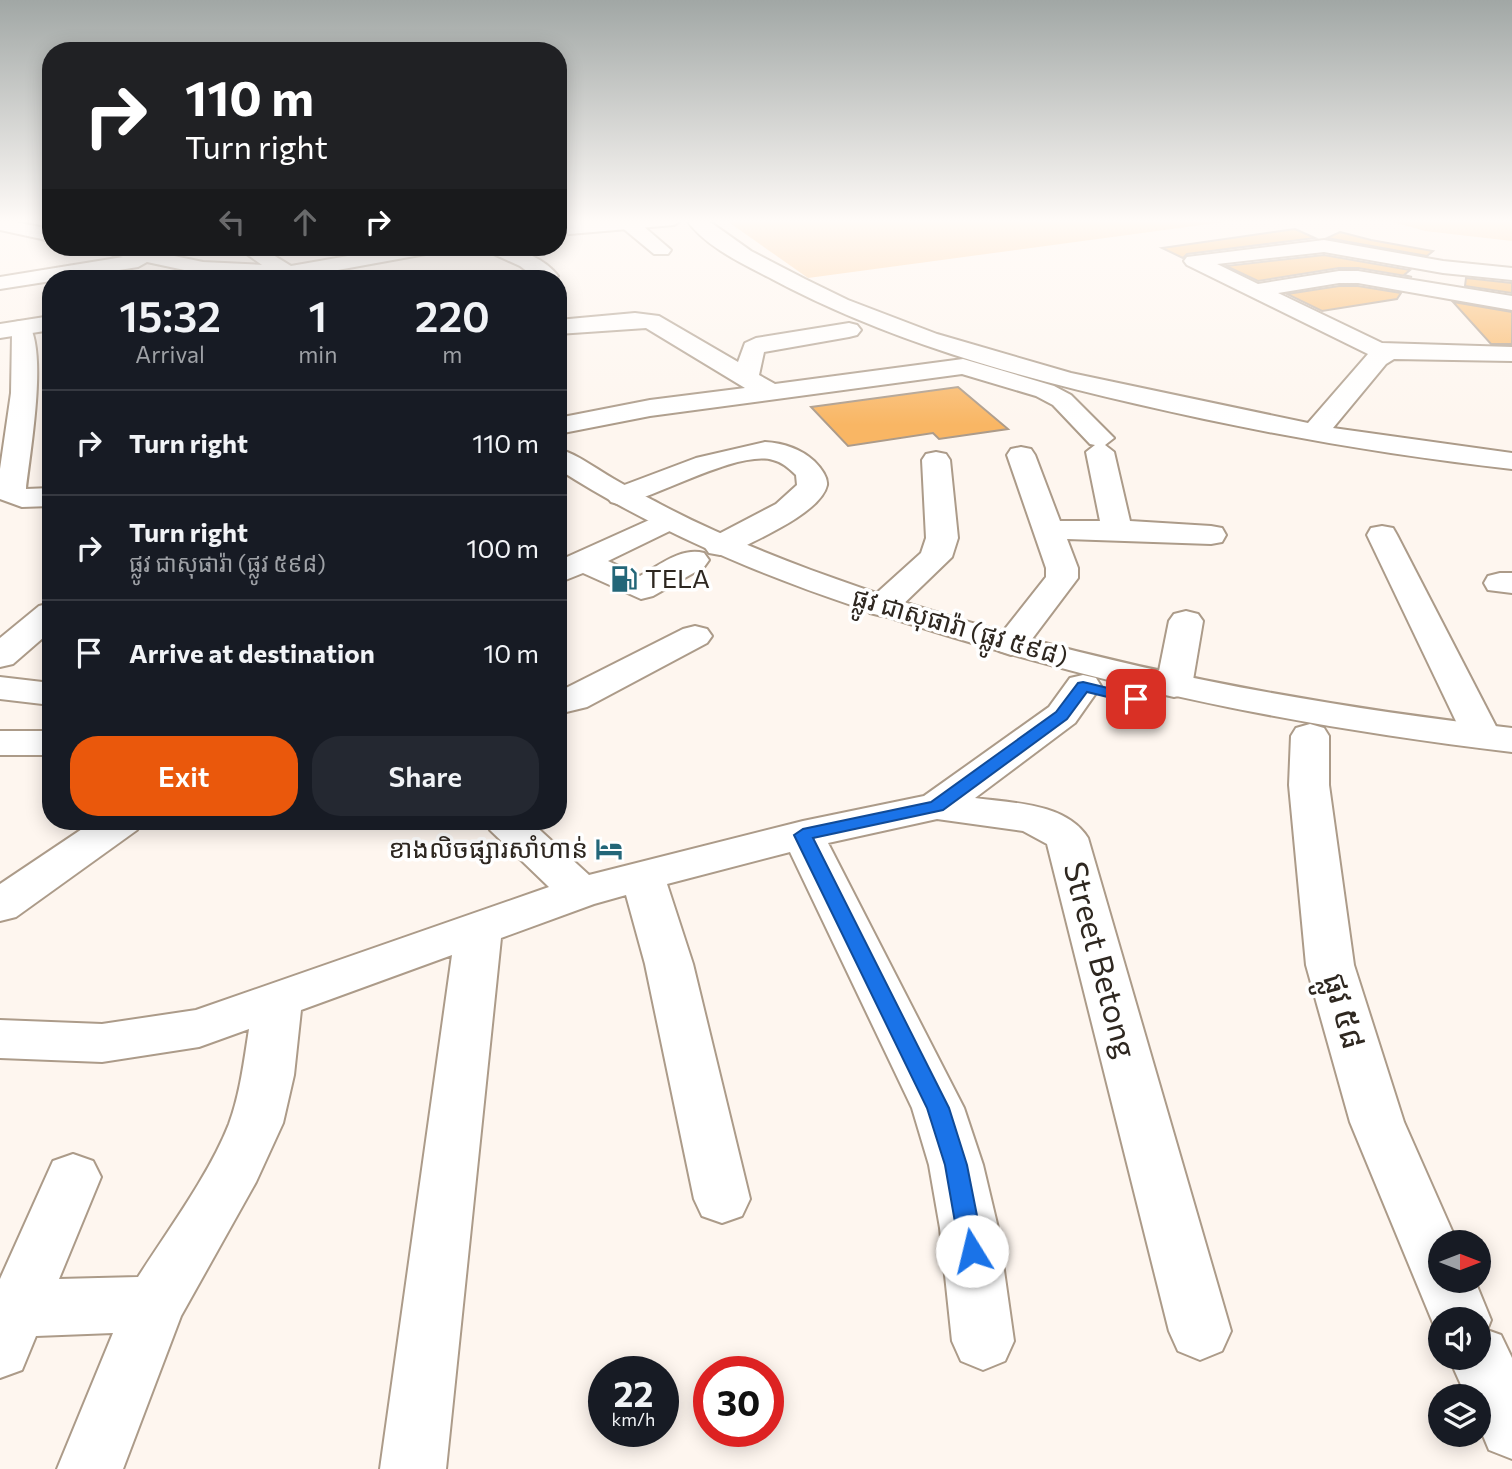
<!DOCTYPE html>
<html lang="en">
<head>
<meta charset="utf-8">
<style>
	:root { --surface:#171b24; --page:#242831; --text:#f1f3f6; --muted:#9ea1a6; --line:#363941; --accent:#ea580c }
	body { margin:0; font-family:Commissioner,"Noto Sans Khmer",sans-serif; background:var(--page); color:var(--text); height:100vh; display:flex; flex-direction:column; font-size:26px; white-space:nowrap }
	* { box-sizing:border-box; margin:0 }
	p { font-size:23px; color:var(--muted) }
	.icon { flex:none; width:38px; height:38px; fill:none; stroke:currentColor; stroke-width:2; stroke-linecap:round; stroke-linejoin:round }
	.map { position:relative; flex:1; overflow:hidden }
	.details { position:absolute; left:42px; top:270px; width:525px; height:560px; display:flex; flex-direction:column; background:var(--surface); border-radius:28px; box-shadow:0 4px 18px #0003 }
	.details>* { flex:none }
	.top-card { position:absolute; left:42px; top:42px; width:525px; height:214px; border-radius:28px; box-shadow:0 4px 18px #0003; background:#202124; color:#fff; overflow:hidden }
	.needle { width:46px; rotate:90deg }
	.buttons { position:absolute; left:1428px; top:1230px; display:grid; gap:14px }
	.buttons a { display:grid; place-items:center; width:63px; height:63px; border-radius:50%; background:var(--surface); box-shadow:0 4px 18px #0003; font-size:35px }
	.speed { position:absolute; left:588px; top:1356px; display:flex; gap:14px; font-size:35px; font-weight:700; text-align:center }
	.speed>* { display:grid; place-content:center; width:91px; height:91px; border-radius:50%; background:var(--surface); box-shadow:0 4px 18px #0003; line-height:1 }
	.speed small { font-size:18px; font-weight:400 }
	.speed .limit { border:10px solid #d22; background:#fff; color:#111 }
	.pin { position:absolute; display:grid; place-items:center; width:60px; height:60px; color:#fff; margin:-30px; border-radius:14px; box-shadow:0 4px 10px #0006 }
	.me { position:absolute; width:77px; margin:-38px; rotate:351deg; stroke-linejoin:round; filter:drop-shadow(0 0 5px #0008) }
	.turn { display:flex; align-items:center; gap:24px; height:147px; padding:0 28px; font-size:32px }
	.turn .icon { width:91px; height:91px; stroke-width:2.5 }
	.turn b { display:block; font-size:49px; line-height:60px }
	.lanes { display:flex; align-items:center; height:66px; padding:0 28px; background:#0003; justify-content:center; gap:35px; direction:ltr }
	.lanes .off { opacity:.35 }
	.eta { display:flex; justify-content:space-evenly; align-items:center; height:119px; text-align:center }
	.eta b { font-size:42px; font-weight:600; line-height:49px }
	.primary-button { display:flex; gap:14px; margin-top:auto; padding:14px 28px }
	.primary-button a { flex:1; height:80px; border-radius:28px; background:var(--accent); color:#fff; font-size:28px; font-weight:600; line-height:80px; text-align:center }
	.primary-button a+a { background:var(--page); color:var(--text) }
	ul { padding:0; list-style:none }
	li { display:flex; align-items:center; gap:21px; height:105px; padding:0 28px; border-top:2px solid var(--line) }
	li div { flex:1 }
	li b { display:block; font-size:26px }
	li em { font-style:normal }
	.map>svg:first-child { display:block }
</style>
</head>
<body>
<div class="map">
<svg width="1512" height="1469" viewBox="0 0 1512 1469">
	<rect width="100%" height="100%" fill="#fef6ef"/>
	<g fill="#fed2a1">
		<path d="M 743,219 L 1246,219 L 808,278 L 727,221 Z"/>
		<path d="M 1382,219 L 1512,219 L 1512,241 L 1425,231 Z"/>
	</g>
	<g fill="#f9b664" stroke="#ac9b8a" stroke-width="2">
		<path d="M 1295,229 L 1315,238 L 1187,254 L 1183,258 L 1162,248 Z"/>
		<path d="M 1340,232 L 1371,240 L 1433,251 L 1427,256 L 1327,238 Z"/>
		<path d="M 1324,255 L 1410,270 L 1404,275 L 1412,277 L 1358,268 L 1339,268 L 1258,281 L 1226,266 Z"/>
		<path d="M 1466,278 L 1512,283 L 1512,293 L 1465,286 Z"/>
		<path d="M 1339,286 L 1358,286 L 1401,293 L 1397,299 L 1322,311 L 1287,294 Z"/>
		<path d="M 1453,302 L 1512,312 L 1512,344 L 1491,344 Z"/>
		<path d="M 958,387 L 1008,429 L 939,439 L 933,433 L 848,446 L 811,407 Z"/>
	</g>
	<g fill="none" stroke-linecap="round" stroke-linejoin="round">
		<defs>
			<g id="minor">
				<path d="M 0,219 L 51,229 L 51,241 L 0,230 Z"/>
				<path d="M 618,219 L 635,219 L 671,250 L 668,254 L 654,254 L 619,225 Z"/>
				<path d="M 686,219 L 706,219 L 751,251 L 805,279 L 848,300 L 937,334 L 1071,373 L 1308,423 L 1368,354 L 1187,265 L 1184,261 L 1187,257 L 1324,240 L 1443,261 L 1512,268 L 1512,280 L 1443,273 L 1324,252 L 1217,264 L 1258,284 L 1339,271 L 1358,271 L 1512,296 L 1512,310 L 1358,283 L 1339,283 L 1278,293 L 1382,343 L 1512,347 L 1512,361 L 1394,359 L 1386,364 L 1333,428 L 1512,453 L 1512,469 C 1386,455 1261,433 1137,404 C 1011,375 886,340 772,279 C 743,264 704,246 686,219 Z"/>
				<path d="M 94,247 L 131,247 L 203,262 L 285,266 L 292,268 L 295,272 L 292,276 L 285,278 L 203,274 L 147,262 L 138,267 L 69,278 L 51,278 L 51,281 L 0,289 L 0,277 L 123,257 L 97,251 Z"/>
				<path d="M 484,247 C 510,246 541,254 558,276 L 536,278 L 520,266 L 487,251 Z"/>
				<path d="M 635,313 L 659,316 L 738,362 L 745,343 L 756,338 L 849,323 L 857,325 L 861,330 L 857,335 L 849,337 L 764,352 L 759,375 L 775,384 L 963,359 L 1054,386 L 1071,395 L 1114,438 L 1105,445 L 1114,452 L 1130,521 L 1211,526 L 1222,528 L 1226,535 L 1222,542 L 1211,544 L 1067,539 L 1078,568 L 1078,578 L 1023,651 L 1011,655 L 999,651 L 993,644 L 1046,577 L 1046,568 L 1007,455 L 1011,449 L 1021,447 L 1031,449 L 1035,455 L 1060,521 L 1100,521 L 1086,452 L 1095,445 L 1090,444 L 1053,405 L 1036,396 L 962,374 L 650,416 L 558,434 L 558,418 L 650,400 L 745,388 L 646,328 L 558,334 L 558,320 Z"/>
				<path d="M 20,321 L 28,323 C 48,352 30,452 26,489 L 51,488 L 51,506 L 22,507 L 0,499 L 0,469 L 11,393 L 12,335 L 8,328 L 12,323 Z"/>
				<path d="M 765,442 C 783,443 801,449 814,461 C 820,467 828,477 827,485 C 821,513 755,540 731,553 L 720,555 L 709,553 L 704,546 L 709,539 L 776,504 L 797,485 L 796,475 C 790,469 782,462 773,460 C 739,450 658,496 621,505 L 611,502 L 606,496 L 611,490 L 696,458 Z"/>
				<path d="M 936,452 L 946,454 L 950,460 L 958,538 L 952,557 L 894,613 L 882,616 L 870,613 L 865,606 L 870,599 L 921,553 L 926,538 L 922,460 L 926,454 Z"/>
				<path d="M 667,512 L 678,515 L 682,521 L 678,527 L 608,561 L 640,576 C 660,565 681,547 704,553 L 709,560 L 704,567 L 653,596 L 641,599 L 583,573 L 558,583 L 558,561 Z"/>
				<path d="M 1382,526 L 1393,528 L 1397,535 L 1501,736 L 1496,744 L 1482,748 L 1468,744 L 1463,736 L 1367,535 L 1371,528 Z"/>
				<path d="M 1500,573 L 1512,573 L 1512,593 L 1488,590 L 1484,583 L 1488,576 Z"/>
				<path d="M 51,603 L 51,631 L 13,664 L 0,667 L 0,638 L 39,606 Z"/>
				<path d="M 1186,611 L 1198,614 L 1203,621 L 1192,686 L 1187,694 L 1174,697 L 1161,694 L 1156,686 L 1169,621 L 1174,614 Z"/>
				<path d="M 695,626 L 707,629 L 712,636 L 707,643 L 587,707 L 558,714 L 558,692 L 683,629 Z"/>
				<path d="M 1083,675 L 1096,678 L 1101,686 L 1075,723 L 975,798 C 1012,803 1066,803 1088,838 L 1231,1331 L 1222,1351 L 1200,1360 L 1178,1351 L 1169,1331 L 1047,844 L 1023,831 L 937,819 L 828,843 L 964,1108 L 983,1165 L 998,1228 L 1014,1341 L 1005,1361 L 983,1370 L 961,1361 L 952,1341 L 940,1228 L 929,1165 L 912,1108 L 790,852 L 667,884 L 693,964 L 750,1199 L 742,1216 L 722,1223 L 702,1216 L 694,1199 L 645,964 L 626,895 L 594,904 L 501,938 L 446,1469 L 380,1469 L 452,955 L 301,1010 L 294,1075 L 283,1123 L 256,1182 L 181,1316 L 123,1469 L 57,1469 L 113,1333 L 36,1336 L 22,1370 L 0,1378 L 0,1279 L 53,1161 L 73,1154 L 93,1161 L 101,1177 L 59,1279 L 138,1277 C 168,1230 209,1175 229,1124 C 240,1094 244,1061 249,1029 L 199,1047 L 102,1062 L 0,1058 L 0,1020 L 102,1024 L 196,1010 L 549,887 L 490,830 L 484,821 L 530,821 L 589,875 L 803,821 L 924,796 L 1049,707 L 1070,678 Z"/>
				<path d="M 0,677 L 51,683 L 51,705 L 0,699 Z"/>
				<path d="M 1310,724 L 1324,728 L 1329,736 L 1329,785 L 1354,965 L 1404,1122 L 1457,1242 L 1440,1242 L 1440,1281 L 1475,1281 L 1491,1320 L 1487,1330 L 1501,1335 L 1512,1358 L 1512,1459 L 1489,1450 L 1479,1426 L 1479,1396 L 1466,1396 L 1449,1358 L 1479,1358 L 1479,1320 L 1440,1320 L 1440,1340 L 1350,1122 L 1306,965 L 1289,785 L 1291,736 L 1296,728 Z"/>
				<rect x="0" y="731" width="51" height="24"/>
				<path d="M 94,821 L 143,821 L 137,830 L 16,917 L 0,921 L 0,884 Z"/>
			</g>
			<g id="major">
				<path d="M 609,219 L 683,219 L 674,225 L 558,235 L 558,223 Z"/>
				<path d="M 237,247 L 260,247 L 291,266 L 399,247 L 441,247 L 438,251 L 431,253 L 305,276 L 306,278 L 250,278 L 253,274 L 269,270 Z"/>
				<path d="M 51,316 L 51,330 L 0,338 L 0,324 Z"/>
				<path d="M 558,449 C 578,454 596,469 614,479 C 629,488 645,496 660,504 C 709,530 760,551 811,570 C 1037,653 1273,701 1512,728 L 1512,752 C 1317,729 1140,694 952,637 C 814,596 680,547 558,469 Z"/>
			</g>
		</defs>
		<use href="#minor" stroke="#ac9b89" stroke-width="4"/>
		<use href="#major" stroke="#ac9b89" stroke-width="4"/>
		<use href="#minor" fill="#fff" fill-rule="evenodd"/>
		<use href="#major" fill="#fff" fill-rule="evenodd"/>
	</g>
	<linearGradient id="sky" x2="0" y2="1"><stop stop-color="#a1a7a5"/><stop offset="0.52" stop-color="#fffbf8"/><stop offset="1" stop-color="#fffbf8" stop-opacity="0"/></linearGradient>
	<rect width="1512" height="425" fill="url(#sky)"/>
	<path fill="#1a73e8" stroke="#114b97" stroke-width="2" d="M 1083,682 L 1141,696 L 1144,699 L 1136,704 L 1087,692 L 1067,719 L 943,810 L 813,838 L 949,1108 L 967,1165 L 984,1251 L 981,1258 L 972,1261 L 964,1258 L 960,1251 L 945,1165 L 927,1108 L 794,835 L 803,829 L 931,802 L 1056,712 L 1078,683 Z"/>
	<defs>
		<symbol id="fuel-bare" viewBox="-9 -9 18 18"><path d="M-5.5-6h7V0h2V4h1.3V-2.5L3-4.5l.8-.8L6-3V5H2.5V1h-1V6h-7ZM-4.2-4.7v3.2H.2V-4.7Z" fill="#236678" stroke="#fff" stroke-width="2.5" paint-order="stroke"/></symbol>
		<symbol id="hotel-bare" viewBox="-9 -9 18 18"><path d="M-6-4.5h1.5V1H6V5H4.5V3h-9V5H-6ZM-4 0a1.8 1.8 0 1 1 3.6 0ZM.5 0V-2.5h3Q6-2.5 6 0Z" fill="#236678" stroke="#fff" stroke-width="2.5" paint-order="stroke"/></symbol>
	</defs>
	<g fill-rule="evenodd">
		<use href="#fuel-bare" x="605" y="560" width="38" height="38"/>
		<use href="#hotel-bare" x="590" y="830" width="38" height="38"/>
	</g>
	<g text-anchor="middle" stroke-width="7" stroke-linejoin="round" paint-order="stroke">
		<g font-size="26" fill="#2e2720" stroke="#fff" text-anchor="start">
			<text x="645" y="588">TELA</text>
			<text x="588" y="858" text-anchor="end">ខាងលិចផ្សារសាំហាន់</text>
		</g>
		<g font-size="26" fill="#2e2720" stroke="#fff">
			<text transform="translate(960 627) rotate(16)" y="9">ផ្លូវ ជាសុផារ៉ា (ផ្លូវ ៥៩៨)</text>
		</g>
		<g font-size="32" fill="#2e2720" stroke="#fff">
			<text transform="translate(1100 960) rotate(75)" y="11">Street Betong</text>
			<text transform="translate(1344 1011) rotate(74)" y="11">ផ្លូវ ៥៨</text>
		</g>
	</g>
</svg>
<div class="buttons">
<a><svg class="needle" viewBox="-14 -14 28 28"><path d="M0-13l5 13h-10z" fill="#e53935"/><path d="M0 13l5-13h-10z" fill="#9ea1a6"/></svg></a>
<a><svg class="icon" aria-label="sound" viewBox="0 0 24 24"><path d="M4 9h4l5-4v14l-5-4H4zM17 9q2 3 0 6"/></svg></a>
<a><svg class="icon" aria-label="layers" viewBox="0 0 24 24"><path d="M12 4l9 5-9 5-9-5zM3 14l9 5 9-5"/></svg></a>
</div>
<div class="speed"><div>22<small>km/h</small></div><div class="limit">30</div></div>
<div class="pin" style="left:1136px;top:699px;background:#d93025"><svg class="icon" aria-label="arrive" viewBox="0 0 24 24"><path d="M6 21V4h12l-3 4 3 4H6"/></svg></div>
<svg class="me" style="left:972px;top:1251px" viewBox="-20 -20 40 40"><circle r="19" fill="#fff"/><path d="M0-13L10 11 0 6-10 11z" fill="#1a73e8"/></svg>
<div class="top-card">
<div class="turn"><svg class="icon" aria-label="right" viewBox="0 0 24 24"><path d="M7 20v-9h11M14 6l5 5-5 5"/></svg><div><b>110 m</b>Turn right</div></div>
<div class="lanes"><svg class="icon off" aria-label="left" viewBox="0 0 24 24"><path d="M17 20v-9H6M10 6l-5 5 5 5"/></svg><svg class="icon off" aria-label="ahead" viewBox="0 0 24 24"><path d="M12 20V5M6 11l6-6 6 6"/></svg><svg class="icon" aria-label="right" viewBox="0 0 24 24"><path d="M7 20v-9h11M14 6l5 5-5 5"/></svg></div>
</div>
<section class="details">
<div class="eta">
<div><b>15:32</b><p>Arrival</p></div>
<div><b>1</b><p>min</p></div>
<div><b>220</b><p>m</p></div>
</div>
<ul>
<li><svg class="icon" aria-label="right" viewBox="0 0 24 24"><path d="M7 20v-9h11M14 6l5 5-5 5"/></svg><div><b>Turn right</b></div><em>110 m</em></li>
<li><svg class="icon" aria-label="right" viewBox="0 0 24 24"><path d="M7 20v-9h11M14 6l5 5-5 5"/></svg><div><b>Turn right</b><p>ផ្លូវ ជាសុផារ៉ា (ផ្លូវ ៥៩៨)</p></div><em>100 m</em></li>
<li><svg class="icon" aria-label="arrive" viewBox="0 0 24 24"><path d="M6 21V4h12l-3 4 3 4H6"/></svg><div><b>Arrive at destination</b></div><em>10 m</em></li>
</ul>
<div class="primary-button"><a>Exit</a><a>Share</a></div>
</section>
</div>
</body>
</html>
